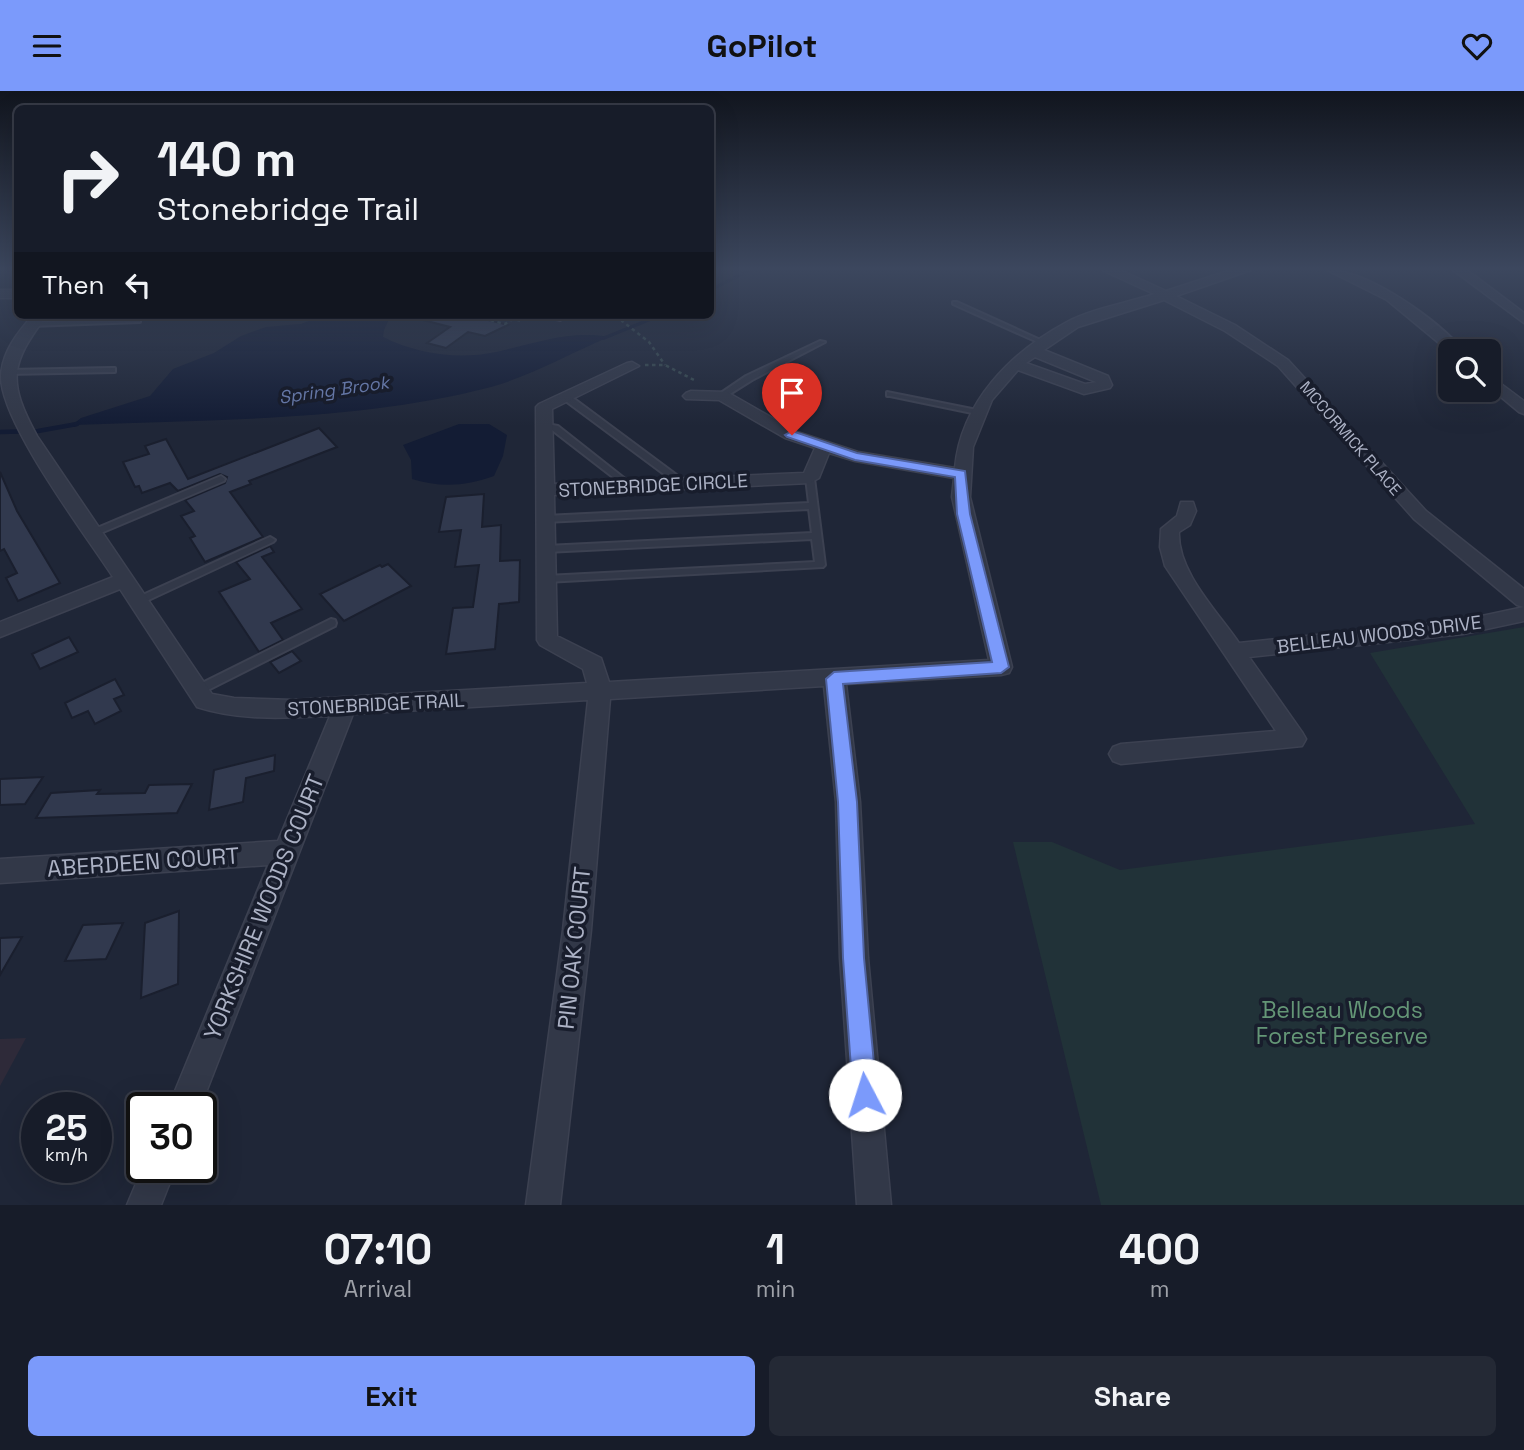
<!DOCTYPE html>
<html lang="en">
<head>
<meta charset="utf-8">
<style>
	:root { --surface:#171c29; --page:#242935; --text:#f1f3f6; --muted:#9ea1a8; --line:#363a46; --accent:#7b9afb }
	body { margin:0; font-family:"Space Grotesk",sans-serif; background:var(--page); color:var(--text); height:100vh; display:flex; flex-direction:column; font-size:26px; white-space:nowrap }
	* { box-sizing:border-box; margin:0 }
	p { font-size:23px; color:var(--muted) }
	.icon { flex:none; width:38px; height:38px; fill:none; stroke:currentColor; stroke-width:2; stroke-linecap:round; stroke-linejoin:round }
	.map { position:relative; height:1114px; overflow:hidden }
	.sheet { display:flex; flex-direction:column; background:var(--surface); flex:1 }
	.sheet>* { flex:none }
	.hud { position:absolute; left:14px; top:14px; width:700px; height:214px; border-radius:10px; box-shadow:0 7px 28px #0002,0 0 0 2px var(--line); background:#171c29; color:var(--text); overflow:hidden }
	.buttons { position:absolute; left:1438px; top:248px; display:grid; gap:14px }
	.buttons a { display:grid; place-items:center; width:63px; height:63px; border-radius:10px; background:var(--surface); box-shadow:0 7px 28px #0002,0 0 0 2px var(--line); font-size:35px }
	.speed { position:absolute; left:21px; top:1001px; display:flex; gap:14px; font-size:35px; font-weight:700; text-align:center }
	.speed>* { display:grid; place-content:center; width:91px; height:91px; border-radius:50%; background:var(--surface); box-shadow:0 7px 28px #0002,0 0 0 2px var(--line); line-height:1 }
	.speed small { font-size:18px; font-weight:400 }
	.speed .limit { border:4px solid #111; border-radius:10px; background:#fff; color:#111 }
	.pin { position:absolute; display:grid; place-items:center; width:60px; height:60px; color:#fff; margin:-72px -30px; border-radius:50% 50% 50% 0; rotate:-45deg; box-shadow:0 0 7px #0007 }
	.pin .icon { rotate:45deg }
	.me { position:absolute; width:77px; margin:-38px; rotate:355deg; stroke-linejoin:round; filter:drop-shadow(0 0 5px #0008) }
	.turn { display:flex; align-items:center; gap:24px; height:147px; padding:0 28px; font-size:32px }
	.turn .icon { width:91px; height:91px; stroke-width:2.5 }
	.turn b { display:block; font-size:49px; line-height:60px }
	.then { display:flex; align-items:center; height:66px; padding:0 28px; background:#0003; gap:14px; font-size:26px }
	.eta { display:flex; justify-content:space-evenly; align-items:center; height:119px; text-align:center }
	.eta b { font-size:42px; font-weight:800; line-height:49px }
	.cta { display:flex; gap:14px; margin-top:auto; padding:14px 28px }
	.cta a { flex:1; height:80px; border-radius:10px; background:var(--accent); color:#111; font-size:28px; font-weight:800; line-height:80px; text-align:center }
	.cta a+a { background:var(--page); color:var(--text) }
	header { display:flex; justify-content:space-between; align-items:center; height:91px; padding:0 28px; background:var(--accent); color:#111; font-size:32px; font-weight:800 }
	.map>svg:first-child { display:block }
</style>
</head>
<body>
<header><svg class="icon" aria-label="menu" viewBox="0 0 24 24"><path d="M4 6h16M4 12h16M4 18h16"/></svg>GoPilot<svg class="icon" aria-label="heart" viewBox="0 0 24 24"><path d="M12 20l-8-8c-3-5 5-10 8-4 3-6 11-1 8 4z"/></svg></header>
<div class="map">
<svg width="1524" height="1114" viewBox="0 0 1524 1114">
	<rect width="100%" height="100%" fill="#1f2637"/>
	<path fill="#2e2a39" d="M 26,947 L 0,995 L 0,948 Z"/>
	<path fill="#213238" d="M 1524,536 L 1524,1114 L 1101,1114 L 1013,751 L 1052,751 L 1120,779 L 1475,733 L 1370,562 Z"/>
	<g fill="#131c34">
		<path d="M 324,224 L 391,224 L 384,239 L 383,246 C 417,263 458,269 496,261 C 534,253 569,239 609,246 C 573,261 528,286 491,296 C 356,331 211,328 72,334 L 81,327 L 150,305 L 173,278 L 214,262 L 241,245 L 266,236 L 301,233 Z"/>
		<path d="M 459,333 L 489,333 L 507,344 L 503,365 L 494,385 C 466,395 441,397 412,388 L 411,369 L 403,354 Z"/>
	</g>
	<g fill="none" stroke-linecap="round" stroke-linejoin="round">
		<g stroke="#131c34" stroke-width="3.5">
			<path d="M 710,199 L 750,179"/>
			<path d="M 604,247 L 661,224"/>
			<path d="M 74,334 L 77,333"/>
		</g>
		<path stroke="#131c34" stroke-width="4.5" d="M 0,341 L 38,340 L 77,333"/>
	</g>
	<g fill="#31394e" stroke="#1a1f2e" stroke-width="2">
		<path d="M 424,224 L 469,224 L 508,234 L 485,245 L 468,241 L 446,257 L 427,252 L 450,236 L 423,229 Z"/>
		<path d="M 319,337 L 337,356 L 249,390 L 251,393 L 230,401 L 263,446 L 205,471 L 190,447 L 195,445 L 181,425 L 194,420 L 185,409 L 225,392 L 227,386 L 220,383 L 178,400 L 170,392 L 142,402 L 139,395 L 135,396 L 123,371 L 149,363 L 145,355 L 166,348 L 188,388 Z"/>
		<path d="M 0,381 L 17,420 L 60,492 L 18,510 L 6,487 L 17,482 L 4,458 L 0,460 Z"/>
		<path d="M 484,403 L 482,436 L 501,434 L 500,470 L 520,469 L 519,511 L 499,513 L 495,558 L 446,563 L 453,517 L 473,516 L 479,474 L 455,476 L 461,439 L 439,441 L 446,406 Z"/>
		<path d="M 270,455 L 274,461 L 262,466 L 302,518 L 271,532 L 283,549 L 259,561 L 219,501 L 250,488 L 236,471 Z"/>
		<path d="M 388,473 L 411,495 L 344,530 L 320,503 L 380,474 L 382,476 Z"/>
		<path d="M 69,546 L 78,561 L 40,578 L 32,563 Z"/>
		<path d="M 292,560 L 301,570 L 279,582 L 270,571 Z"/>
		<path d="M 115,588 L 124,604 L 114,608 L 121,620 L 95,633 L 88,620 L 72,627 L 65,612 Z"/>
		<path d="M 275,664 L 274,680 L 246,687 L 243,711 L 209,719 L 214,679 Z"/>
		<path d="M 43,686 L 25,713 L 0,714 L 0,688 Z"/>
		<path d="M 192,693 L 177,722 L 36,727 L 51,702 L 100,699 L 97,703 L 145,702 L 149,694 Z"/>
		<path d="M 179,820 L 178,893 L 141,907 L 145,832 Z"/>
		<path d="M 123,832 L 106,868 L 65,870 L 83,834 Z"/>
		<path d="M 22,846 L 0,884 L 0,847 Z"/>
	</g>
	<g fill="none" stroke-linecap="round" stroke-linejoin="round">
		<defs>
			<g id="lane">
				<path d="M 953,211 L 957,211 L 1047,252 L 1042,253 L 953,213 Z"/>
				<path d="M 542,224 L 567,224 L 560,229 Z"/>
				<path d="M 138,228 L 140,229 L 140,231 L 31,235 L 28,233 L 31,231 Z"/>
				<path d="M 820,250 L 825,251 L 752,289 L 725,306 L 718,304 L 746,285 Z"/>
				<path d="M 112,277 L 115,277 L 115,281 L 7,283 L 3,281 L 7,279 Z"/>
				<path d="M 887,301 L 977,319 L 981,321 L 977,323 L 890,305 L 887,305 Z"/>
				<path d="M 563,304 L 569,304 L 686,391 L 686,395 L 680,395 L 563,308 Z"/>
				<path d="M 541,332 L 558,335 L 634,395 L 630,398 L 627,397 L 552,339 L 541,336 Z"/>
				<path d="M 810,384 L 814,387 L 825,474 L 823,476 L 546,491 L 541,488 L 546,485 L 815,471 L 812,448 L 546,461 L 541,458 L 546,455 L 812,442 L 809,418 L 545,431 L 540,428 L 545,425 L 809,412 L 806,387 Z"/>
				<path d="M 221,385 L 225,388 L 224,390 L 96,444 L 90,444 L 88,442 L 90,440 Z"/>
				<path d="M 270,446 L 275,449 L 273,451 L 142,512 L 138,513 L 133,510 L 134,508 Z"/>
				<path d="M 331,528 L 335,529 L 336,532 L 335,535 L 200,603 L 192,603 L 191,600 L 192,597 Z"/>
			</g>
			<g id="street">
				<path d="M 1102,179 L 1120,179 L 1166,200 L 1231,179 L 1251,179 L 1176,205 L 1235,234 L 1288,269 L 1426,420 L 1524,498 L 1524,530 L 1463,543 L 1249,566 L 1302,641 L 1306,648 L 1302,655 L 1121,673 L 1113,670 L 1109,663 L 1113,656 L 1121,653 L 1276,640 L 1165,475 L 1160,456 L 1161,438 L 1177,425 L 1181,411 L 1193,411 L 1196,420 L 1190,434 L 1179,441 C 1177,480 1217,520 1239,552 L 1463,529 L 1524,516 L 1517,514 L 1414,428 L 1278,275 L 1225,240 L 1164,209 L 1078,236 L 1044,259 L 1108,285 L 1112,294 L 1110,297 L 1084,303 L 1018,279 L 992,309 L 973,356 L 970,406 L 1012,576 L 1009,582 L 1001,584 L 846,593 L 860,711 L 868,867 L 891,1114 L 857,1114 L 840,867 L 836,711 L 824,595 L 610,608 L 591,839 L 560,1114 L 526,1114 L 563,839 L 588,609 L 353,623 L 200,1017 L 168,1017 L 268,774 L 0,792 L 0,768 L 278,750 L 330,625 C 286,627 240,630 197,616 L 120,498 L 0,546 L 0,531 L 113,486 C 85,443 0,331 1,285 C 2,261 18,241 33,224 L 47,224 C 10,273 7,290 37,345 L 212,603 L 234,607 L 293,609 L 587,592 L 583,578 L 540,554 L 537,549 L 536,316 L 539,313 L 627,272 L 632,271 L 639,275 L 552,318 L 554,393 L 804,382 L 815,357 L 785,347 L 719,309 L 686,308 L 683,305 L 686,302 L 691,300 L 727,301 L 797,341 L 858,361 L 955,377 C 961,311 1011,261 1067,231 C 1091,218 1127,212 1154,203 ZM 1035,266 L 1096,291 L 1097,291 L 1085,293 L 1026,272 ZM 829,362 L 855,370 L 954,387 L 952,406 L 989,569 L 609,591 L 601,567 L 557,545 L 554,404 L 810,392 L 819,387 Z"/>
				<path d="M 1327,179 C 1369,179 1438,229 1465,261 L 1451,262 L 1387,209 Z"/>
				<path d="M 1453,179 L 1467,179 L 1524,222 L 1524,232 Z"/>
				<rect x="0" y="199" width="18" height="8"/>
				<path d="M 1489,284 L 1524,310 L 1524,323 L 1519,321 L 1489,296 Z"/>
				<path d="M 143,1076 L 176,1076 L 161,1114 L 127,1114 Z"/>
			</g>
		</defs>
		<use href="#lane" stroke="#3c4151" stroke-width="4"/>
		<use href="#street" stroke="#3c4151" stroke-width="3"/>
		<g stroke="#394c51" stroke-width="2.5" stroke-dasharray="3.5 3.5" stroke-linecap="butt">
			<path d="M 628,224 L 622,230 L 649,251 L 665,274"/>
			<path d="M 477,226 L 505,233 L 513,228 L 522,230"/>
			<path d="M 645,274 L 665,274 L 696,290"/>
		</g>
		<use href="#lane" fill="#323848" fill-rule="evenodd"/>
		<use href="#street" fill="#323848" fill-rule="evenodd"/>
	</g>
	<linearGradient id="sky" x2="0" y2="1"><stop stop-color="#11151e"/><stop offset="0.53" stop-color="#3c475e"/><stop offset="1" stop-color="#3c475e" stop-opacity="0"/></linearGradient>
	<rect width="1524" height="335" fill="url(#sky)"/>
	<path fill="#7b9afb" stroke="#5064a3" stroke-width="2" d="M 792,340 L 857,362 L 965,380 L 970,423 L 1009,576 L 1001,582 L 843,593 L 857,711 L 864,867 L 877,1004 L 873,1013 L 865,1016 L 856,1013 L 853,1004 L 843,867 L 838,711 L 826,588 L 834,581 L 992,571 L 957,423 L 955,386 L 855,369 L 787,346 L 785,344 Z"/>
	<g text-anchor="middle" stroke-width="7" stroke-linejoin="round" paint-order="stroke">
		<g font-size="16" fill="#acb2c5" stroke="#181d2c">
			<text transform="translate(1351 347) rotate(49)" y="6">MCCORMICK PLACE</text>
		</g>
		<g font-size="18" font-style="italic" fill="#6476a5" stroke="#181d2c">
			<text transform="translate(334 299) rotate(-8)" y="6">Spring Brook</text>
		</g>
		<g font-size="19" fill="#acb2c5" stroke="#181d2c">
			<text transform="translate(653 394) rotate(-3)" y="7">STONEBRIDGE CIRCLE</text>
			<text transform="translate(1379 543) rotate(-7)" y="7">BELLEAU WOODS DRIVE</text>
			<text transform="translate(376 613) rotate(-3)" y="7">STONEBRIDGE TRAIL</text>
		</g>
		<g font-size="23" fill="#acb2c5" stroke="#181d2c">
			<text transform="translate(143 771) rotate(-4)" y="8">ABERDEEN COURT</text>
			<text transform="translate(264 816) rotate(-68)" y="8">YORKSHIRE WOODS COURT</text>
			<text transform="translate(574 857) rotate(-84)" y="8">PIN OAK COURT</text>
		</g>
		<g font-size="23" fill="#649676" stroke="#181d2c">
			<text x="1342" y="927">Belleau Woods<tspan x="1342" dy="26">Forest Preserve</tspan></text>
		</g>
	</g>
</svg>
<div class="buttons">
<a><svg class="icon" aria-label="search" viewBox="0 0 24 24"><circle cx="10" cy="10" r="6"/><path d="M15 15l6 6"/></svg></a>
</div>
<div class="speed"><div>25<small>km/h</small></div><div class="limit">30</div></div>
<div class="pin" style="left:792px;top:344px;background:#d93025"><svg class="icon" aria-label="arrive" viewBox="0 0 24 24"><path d="M6 21V4h12l-3 4 3 4H6"/></svg></div>
<svg class="me" style="left:865px;top:1004px" viewBox="-20 -20 40 40"><circle r="19" fill="#fff"/><path d="M0-13L10 11 0 6-10 11z" fill="#7b9afb"/></svg>
<div class="hud">
<div class="turn"><svg class="icon" aria-label="right" viewBox="0 0 24 24"><path d="M7 20v-9h11M14 6l5 5-5 5"/></svg><div><b>140 m</b>Stonebridge Trail</div></div>
<div class="then">Then<svg class="icon" aria-label="left" viewBox="0 0 24 24"><path d="M17 20v-9H6M10 6l-5 5 5 5"/></svg></div>
</div>
</div>
<section class="sheet">
<div class="eta">
<div><b>07:10</b><p>Arrival</p></div>
<div><b>1</b><p>min</p></div>
<div><b>400</b><p>m</p></div>
</div>
<div class="cta"><a>Exit</a><a>Share</a></div>
</section>
</body>
</html>
